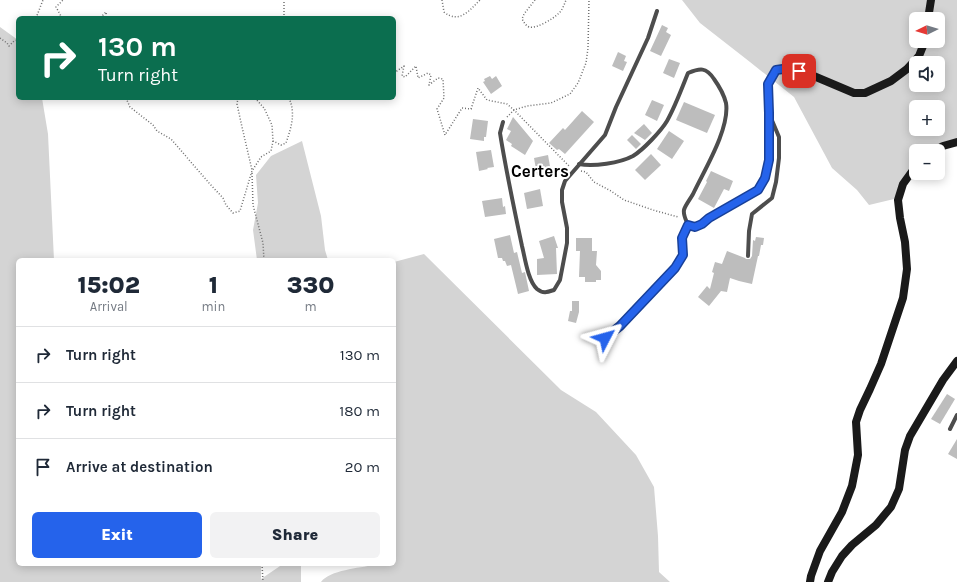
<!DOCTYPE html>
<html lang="en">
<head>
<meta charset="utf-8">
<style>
	:root { --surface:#fff; --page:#f2f2f3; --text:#1f2937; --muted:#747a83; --line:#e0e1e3; --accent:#2563eb }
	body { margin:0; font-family:Karla,sans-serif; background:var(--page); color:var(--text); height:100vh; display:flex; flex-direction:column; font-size:15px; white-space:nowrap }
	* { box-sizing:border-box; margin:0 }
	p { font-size:13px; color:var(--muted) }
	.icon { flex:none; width:22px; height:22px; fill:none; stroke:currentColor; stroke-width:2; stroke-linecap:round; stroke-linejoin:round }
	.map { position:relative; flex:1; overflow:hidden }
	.panel { position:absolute; left:16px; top:258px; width:380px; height:308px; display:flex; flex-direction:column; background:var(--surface); border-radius:6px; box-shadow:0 2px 10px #0003 }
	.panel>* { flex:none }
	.guide { position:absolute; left:16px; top:16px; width:380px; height:84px; border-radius:6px; box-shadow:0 2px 10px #0003; background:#0b6e4f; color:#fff; overflow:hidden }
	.needle { width:26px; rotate:265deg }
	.fabs { position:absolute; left:909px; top:12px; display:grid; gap:8px }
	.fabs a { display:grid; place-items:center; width:36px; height:36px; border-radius:6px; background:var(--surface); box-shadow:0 2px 10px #0003; font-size:20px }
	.pin { position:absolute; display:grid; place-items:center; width:34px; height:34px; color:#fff; margin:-17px; border-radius:8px; box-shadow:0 2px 6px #0006 }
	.me { position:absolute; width:44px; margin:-22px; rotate:51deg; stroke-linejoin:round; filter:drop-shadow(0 0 3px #0008) }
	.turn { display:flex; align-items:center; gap:14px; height:84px; padding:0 16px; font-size:18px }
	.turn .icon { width:52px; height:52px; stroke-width:2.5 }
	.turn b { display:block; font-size:28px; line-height:34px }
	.eta { display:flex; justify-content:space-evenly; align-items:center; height:68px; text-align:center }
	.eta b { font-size:24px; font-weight:800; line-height:28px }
	.cta { display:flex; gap:8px; margin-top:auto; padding:8px 16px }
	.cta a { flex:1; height:46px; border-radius:6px; background:var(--accent); color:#fff; font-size:16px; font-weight:800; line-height:46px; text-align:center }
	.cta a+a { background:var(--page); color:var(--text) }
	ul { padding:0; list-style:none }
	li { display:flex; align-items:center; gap:12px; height:56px; padding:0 16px; border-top:1px solid var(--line) }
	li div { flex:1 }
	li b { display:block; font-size:15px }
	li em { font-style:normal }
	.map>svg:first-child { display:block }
</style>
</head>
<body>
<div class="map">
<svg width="957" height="582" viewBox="0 0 957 582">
	<rect width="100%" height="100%" fill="#fff"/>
	<g fill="#d4d4d4" fill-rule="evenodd">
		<path d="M 682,0 L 957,0 L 957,142 L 938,153 L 938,151 L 916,151 L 916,167 L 914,168 L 894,199 L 869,205 L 857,190 L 832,168 L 794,97 L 750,62 L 700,23 ZM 916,19 L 938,19 L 938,41 L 916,41 ZM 916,63 L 938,63 L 938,85 L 916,85 ZM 916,107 L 938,107 L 938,129 L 916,129 Z"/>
		<path d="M 0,27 L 18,40 L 18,98 L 42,98 L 48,134 L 54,260 L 18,260 L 18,564 L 261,564 L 261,579 L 283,564 L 301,564 L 301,582 L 0,582 Z"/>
		<path d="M 302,141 L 321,216 L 325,250 L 328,260 L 257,260 L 253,230 L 258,203 L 256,175 L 271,156 Z"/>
		<path d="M 424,254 L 561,390 L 596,412 L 636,455 L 654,487 L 658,536 L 659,572 L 670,582 L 321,582 C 330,570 359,568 374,565 L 374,564 L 394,564 L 394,262 Z"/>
	</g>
	<g fill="#bdbdbd">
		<path d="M 662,25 L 668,28 L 666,32 L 671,35 L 661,56 L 650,51 Z"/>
		<path d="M 618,52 L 626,56 L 624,61 L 627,62 L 623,71 L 612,66 Z"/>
		<path d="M 669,59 L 680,63 L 674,78 L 663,73 Z"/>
		<path d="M 490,76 L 492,79 L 496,76 L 502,86 L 491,94 L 483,82 L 485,81 L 484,79 Z"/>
		<path d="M 652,100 L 664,105 L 657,121 L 645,115 Z"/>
		<path d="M 684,102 L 715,115 L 707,133 L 676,120 Z"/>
		<path d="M 582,111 L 594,122 L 565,154 L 559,149 L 557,150 L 549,143 L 563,128 L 565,130 Z"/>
		<path d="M 513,117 L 533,141 L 525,155 L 511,146 L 512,144 L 506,140 L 511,131 L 507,129 Z"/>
		<path d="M 473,119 L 488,121 L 486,137 L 484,137 L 484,141 L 470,139 Z"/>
		<path d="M 644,124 L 652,133 L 645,140 L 634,133 Z"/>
		<path d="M 669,131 L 684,141 L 672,159 L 657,149 Z"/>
		<path d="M 632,135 L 641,144 L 636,149 L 627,140 Z"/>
		<path d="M 491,150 L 494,167 L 487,168 L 488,169 L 479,171 L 476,152 Z"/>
		<path d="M 651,154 L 661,165 L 645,180 L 635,170 Z"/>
		<path d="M 548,155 L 551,172 L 537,175 L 534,158 Z"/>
		<path d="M 711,171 L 733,181 L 729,191 L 724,189 L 714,208 L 698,199 L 707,182 L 706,181 Z"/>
		<path d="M 540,189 L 543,206 L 527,209 L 524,193 Z"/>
		<path d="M 502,198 L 503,207 L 505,206 L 506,214 L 485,217 L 482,201 Z"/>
		<path d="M 510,235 L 514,253 L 517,252 L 522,273 L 525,272 L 529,291 L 518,294 L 511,265 L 507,266 L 505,261 L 503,261 L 502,258 L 498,258 L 494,239 Z"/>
		<path d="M 554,236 L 558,248 L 556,248 L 557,274 L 537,275 L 537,259 L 544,258 L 539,241 Z"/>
		<path d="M 756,237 L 764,238 L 763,245 L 761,245 L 759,256 L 758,256 L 752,284 L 739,281 L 730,278 L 727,292 L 721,291 L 709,306 L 698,297 L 707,286 L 710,289 L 714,273 L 712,272 L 715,262 L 722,264 L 727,251 L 745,258 L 746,259 L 750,259 L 752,256 L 753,240 L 755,241 Z"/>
		<path d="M 576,238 L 592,238 L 592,251 L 597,251 L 596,265 L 601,271 L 601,280 L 596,280 L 596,282 L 585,282 L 585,277 L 579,277 L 580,251 L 576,251 Z"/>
		<path d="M 572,301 L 579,301 L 579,312 L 576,323 L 568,321 L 570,311 L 572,311 Z"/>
		<path d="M 947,394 L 955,399 L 940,424 L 931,419 Z"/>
		<path d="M 957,439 L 957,459 L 948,454 Z"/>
	</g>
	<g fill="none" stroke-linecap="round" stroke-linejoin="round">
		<g stroke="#6f6f6f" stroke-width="1.5" stroke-dasharray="1 2" stroke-linecap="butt">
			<path d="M 442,0 L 444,12 C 459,24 469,11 480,0"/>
			<path d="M 535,0 L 524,14 L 522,19 C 524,22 525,25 529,27 C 536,29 553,19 558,14 C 562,11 564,5 566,0"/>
			<path d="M 36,18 L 43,0"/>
			<path d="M 62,18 L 56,7 L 63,0"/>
			<path d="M 101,18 L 102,16 L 106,12 L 107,18"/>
			<path d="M 284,18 L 284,0"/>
			<path d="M 0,38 L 7,43 L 9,46 L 14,41 L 18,40"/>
			<path d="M 394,73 L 404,66 L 402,76 L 405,77 L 416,66 L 418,78 L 428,73 L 431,75 L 429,85 L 438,78 L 443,79 L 444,98 L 437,109 L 445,135 L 462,108 L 471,109 L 478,88 L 487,100 L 507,104 L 514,110 L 570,167"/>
			<path d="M 126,98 L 130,107 L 153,125 L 157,131 L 171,139 L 209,183 L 223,198 L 226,205 L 233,213 L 240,211 L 252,171 L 261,157 L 271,151 L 273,141"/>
			<path d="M 238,98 L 237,104 L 242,127 L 252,170"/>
			<path d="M 255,98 L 264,108 L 272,125 L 273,141 L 281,145 L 286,143 C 291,128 296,114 289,98"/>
			<path d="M 507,117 L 514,110 L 527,106 L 551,103 L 570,94 L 578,83 L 586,63 L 588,48 L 589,0"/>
			<path d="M 581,171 L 586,172 L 594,182 L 611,191 L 624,200 L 653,210 L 678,217"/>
			<path d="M 252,173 L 253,205 L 263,243 L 264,260"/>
			<path d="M 262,564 L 263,582"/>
		</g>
		<g stroke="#4d4d4d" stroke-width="4">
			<path d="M 503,122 L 500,133 C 506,171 514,208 522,246 C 525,258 528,281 537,289 C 543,294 548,292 554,290 L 560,280 L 567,243 L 567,228 L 562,202 L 562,190 L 565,181 L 605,135 L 616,107 L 648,38 L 657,11"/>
			<path d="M 579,164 C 593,167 620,163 633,156 C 643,150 661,131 667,121 C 675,107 682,88 688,73 C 700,68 706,67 714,79 C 719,86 724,95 726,103 C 730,128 705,169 694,192 C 692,197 685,205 684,210 C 683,215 686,220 688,225 L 683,238 L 683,255 L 675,268 L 620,326 L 605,338"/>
			<path d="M 748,256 L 749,231 L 752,214 L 772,198 L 776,182 L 779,158 L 779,137 L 771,118"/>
			<path d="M 950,429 L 957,415"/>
		</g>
		<g stroke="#1a1a1a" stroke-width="8">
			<path d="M 928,19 L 931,0"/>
			<path d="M 934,151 L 943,146 L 957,142"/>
			<path d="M 688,225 L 695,227 L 702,224 L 709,218 L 758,190 L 765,178 L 769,160 L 769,113 L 768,84 L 776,70 L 790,69 L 809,74 L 854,93 L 865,93 L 891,81 L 907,69 L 919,56 L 925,41"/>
			<path d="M 810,582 L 811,576 L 820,551 L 842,512 L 852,486 L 858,455 L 856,422 L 860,410 L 870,389 L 881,364 L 903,298 L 907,269 L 905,242 L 900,218 L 898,200 L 903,184 L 916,166"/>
			<path d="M 828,582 L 832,572 L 842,556 L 852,545 L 876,525 L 891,507 L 899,489 L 905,450 L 910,436 L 943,380 L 957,361"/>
		</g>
	</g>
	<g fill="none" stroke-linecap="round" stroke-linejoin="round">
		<defs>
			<path id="route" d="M 605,338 L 620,326 L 675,268 L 683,255 L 682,238 L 688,225 L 695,227 L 702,224 L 709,218 L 758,190 L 765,178 L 769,160 L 769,113 L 768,84 L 776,70 L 790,68 L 799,71"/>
		</defs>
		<use href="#route" stroke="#184099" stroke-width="10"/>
		<use href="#route" stroke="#2563eb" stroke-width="7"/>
	</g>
	<g text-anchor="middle" stroke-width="4" stroke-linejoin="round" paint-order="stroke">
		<g font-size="17" font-weight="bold" fill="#000" stroke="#fff">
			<text x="540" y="177">Certers</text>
		</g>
	</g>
</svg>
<div class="fabs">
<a><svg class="needle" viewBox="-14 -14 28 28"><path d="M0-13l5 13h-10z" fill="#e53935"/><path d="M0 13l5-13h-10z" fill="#747a83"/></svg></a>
<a><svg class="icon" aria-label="sound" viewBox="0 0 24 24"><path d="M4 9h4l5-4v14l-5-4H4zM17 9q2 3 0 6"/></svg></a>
<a>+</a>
<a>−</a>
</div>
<div class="pin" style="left:799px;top:71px;background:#d93025"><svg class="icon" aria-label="arrive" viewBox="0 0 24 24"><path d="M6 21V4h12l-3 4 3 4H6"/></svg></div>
<svg class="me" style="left:605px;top:338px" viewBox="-20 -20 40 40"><path d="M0-17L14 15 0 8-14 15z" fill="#2563eb" stroke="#fff" stroke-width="4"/></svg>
<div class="guide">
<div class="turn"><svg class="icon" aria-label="right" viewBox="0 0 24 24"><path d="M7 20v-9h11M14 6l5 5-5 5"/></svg><div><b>130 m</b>Turn right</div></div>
</div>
<section class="panel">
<div class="eta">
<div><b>15:02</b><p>Arrival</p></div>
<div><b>1</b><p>min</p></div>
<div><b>330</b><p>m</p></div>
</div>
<ul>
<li><svg class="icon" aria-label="right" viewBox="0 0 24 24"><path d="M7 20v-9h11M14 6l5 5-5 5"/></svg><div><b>Turn right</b></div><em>130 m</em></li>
<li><svg class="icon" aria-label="right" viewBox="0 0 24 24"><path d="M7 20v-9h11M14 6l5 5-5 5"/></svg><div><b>Turn right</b></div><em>180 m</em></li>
<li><svg class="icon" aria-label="arrive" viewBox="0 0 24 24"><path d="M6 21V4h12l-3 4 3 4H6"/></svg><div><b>Arrive at destination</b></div><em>20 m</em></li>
</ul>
<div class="cta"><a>Exit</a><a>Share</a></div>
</section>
</div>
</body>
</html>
